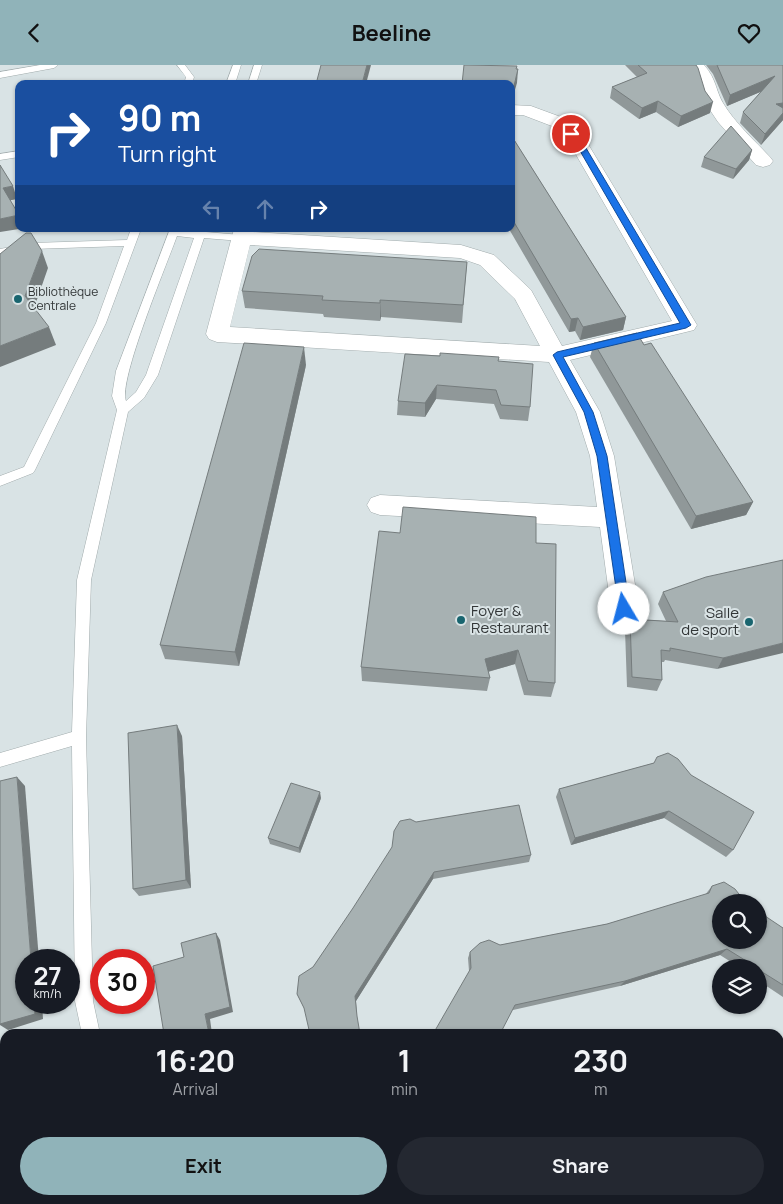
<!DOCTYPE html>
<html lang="en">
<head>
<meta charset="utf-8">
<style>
	:root { --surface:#171b24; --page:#242831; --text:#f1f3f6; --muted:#9ea1a6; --accent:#90b3b9 }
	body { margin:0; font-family:Manrope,sans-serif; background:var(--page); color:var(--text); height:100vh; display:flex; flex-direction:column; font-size:19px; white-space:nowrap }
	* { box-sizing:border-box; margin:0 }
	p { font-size:16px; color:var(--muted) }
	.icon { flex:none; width:28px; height:28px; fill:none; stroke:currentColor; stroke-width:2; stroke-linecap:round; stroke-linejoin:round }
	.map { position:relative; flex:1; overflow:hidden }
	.panel { position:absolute; left:0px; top:964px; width:784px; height:176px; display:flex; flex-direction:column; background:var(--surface); border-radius:15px 15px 0 0; box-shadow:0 1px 4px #0004 }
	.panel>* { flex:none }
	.hud { position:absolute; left:15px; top:15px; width:500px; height:152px; border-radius:10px; box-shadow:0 1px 4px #0004; background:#1a4fa0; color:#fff; overflow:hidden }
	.buttons { position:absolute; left:712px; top:829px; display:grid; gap:10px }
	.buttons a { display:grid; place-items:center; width:55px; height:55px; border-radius:50%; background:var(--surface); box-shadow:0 1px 4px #0004; font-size:25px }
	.speed { position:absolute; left:15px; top:884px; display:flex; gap:10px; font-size:25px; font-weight:700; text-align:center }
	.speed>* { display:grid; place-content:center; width:65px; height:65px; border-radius:50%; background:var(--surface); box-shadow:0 1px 4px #0004; line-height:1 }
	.speed small { font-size:12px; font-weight:400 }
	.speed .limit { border:8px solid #d22; background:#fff; color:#111 }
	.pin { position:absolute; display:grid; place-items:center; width:42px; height:42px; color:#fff; margin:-21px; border:2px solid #fff; border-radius:50%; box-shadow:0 1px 5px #0007 }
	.me { position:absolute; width:55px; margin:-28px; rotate:352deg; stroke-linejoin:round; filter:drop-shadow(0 0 4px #0008) }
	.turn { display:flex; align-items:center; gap:18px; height:105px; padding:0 20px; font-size:22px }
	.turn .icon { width:65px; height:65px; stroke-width:2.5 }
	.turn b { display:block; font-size:35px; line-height:42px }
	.lanes { display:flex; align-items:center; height:48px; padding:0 20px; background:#0003; justify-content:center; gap:25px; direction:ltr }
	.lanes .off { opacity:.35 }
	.eta { display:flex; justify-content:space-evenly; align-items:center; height:85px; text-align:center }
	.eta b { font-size:30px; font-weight:700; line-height:35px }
	.primary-button { display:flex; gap:10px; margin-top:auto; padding:10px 20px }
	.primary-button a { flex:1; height:58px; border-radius:30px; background:var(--accent); color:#111; font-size:20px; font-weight:700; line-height:58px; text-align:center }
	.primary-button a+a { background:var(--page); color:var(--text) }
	header { display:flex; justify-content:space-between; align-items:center; height:65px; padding:0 20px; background:var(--accent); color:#111; font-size:22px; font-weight:700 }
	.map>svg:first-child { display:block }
</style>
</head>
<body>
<header><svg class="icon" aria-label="back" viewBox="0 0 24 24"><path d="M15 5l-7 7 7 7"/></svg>Beeline<svg class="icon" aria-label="heart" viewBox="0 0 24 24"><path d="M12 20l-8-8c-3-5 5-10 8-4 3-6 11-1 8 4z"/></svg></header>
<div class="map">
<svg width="783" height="1139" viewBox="0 0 783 1139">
	<rect width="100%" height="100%" fill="#d9e3e5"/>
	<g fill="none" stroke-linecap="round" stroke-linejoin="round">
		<defs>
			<g id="service">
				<path d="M 40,0 L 58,0 L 54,3 L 0,13 L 0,7 Z"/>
				<path d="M 177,0 L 185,0 L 194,12 L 192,19 L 184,19 L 186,12 Z"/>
				<path d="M 233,0 L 241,0 L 235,19 L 226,19 Z"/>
				<path d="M 254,0 L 262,0 L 256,19 L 248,19 Z"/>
				<path d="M 19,86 L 19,92 L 0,95 L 0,89 Z"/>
				<path d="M 131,164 L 141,164 L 106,258 L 35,405 L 33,408 L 0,421 L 0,411 L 24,402 L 96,258 L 124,181 L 32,184 L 0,190 L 0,184 L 32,178 L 127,175 Z"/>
				<path d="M 170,164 L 196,166 L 197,164 L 207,164 L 206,167 L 241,170 L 246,173 L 241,176 L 204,173 L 158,310 L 144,333 L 128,347 L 91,515 L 86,672 L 93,936 L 100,969 L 82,969 L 75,936 L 72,681 L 0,702 L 0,688 L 72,667 L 77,515 L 117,345 L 112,331 L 116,306 ZM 177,171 L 194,173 L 146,310 L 136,327 L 126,336 C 118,316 167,199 177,171 Z"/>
			</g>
			<g id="minor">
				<path d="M 686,0 L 704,0 C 717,15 715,24 723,38 C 735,58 754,75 770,92 L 773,96 L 770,100 L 763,102 L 756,100 L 718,57 L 704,36 L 697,13 Z"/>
				<path d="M 511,40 L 531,41 L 569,55 L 588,79 L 697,260 L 694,265 L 686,267 L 570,295 L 600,347 L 614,391 L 639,544 L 635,552 L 625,555 L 615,552 L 611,544 L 600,462 L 380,450 L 371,447 L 367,440 L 371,433 L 380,430 L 597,442 L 590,391 L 576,347 L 549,297 L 217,277 L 209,274 L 206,269 L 234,164 L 254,164 L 253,167 L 461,180 L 494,190 L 531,225 L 562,281 L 672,256 L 571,81 L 557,63 L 523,50 L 511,50 ZM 250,180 L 460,193 L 480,200 L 515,234 L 540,281 L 230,262 Z"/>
			</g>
		</defs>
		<use href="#service" stroke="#a1abac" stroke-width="1"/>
		<use href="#minor" stroke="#a1abac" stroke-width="1"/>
		<use href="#service" fill="#fff" fill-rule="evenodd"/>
		<use href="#minor" fill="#fff" fill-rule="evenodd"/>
	</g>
	<g fill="#909899">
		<path d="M 625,0 L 696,0 L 710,48 L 678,62 L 656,47 L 639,54 L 610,33 L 612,22 L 637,12 Z"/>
		<path d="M 706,0 L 783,0 L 783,55 L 761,80 L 740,58 L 743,47 L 762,26 L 727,41 L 713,9 Z"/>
		<path d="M 511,70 L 626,252 L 623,265 L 580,275 L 575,266 L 569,267 L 509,164 L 511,164 Z"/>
		<path d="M 752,85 L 749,95 L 733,114 L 701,102 L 704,92 Z"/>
		<path d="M 467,197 L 462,258 L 381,252 L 380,256 L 324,252 L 323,249 L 245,243 L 242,226 Z"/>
		<path d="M 594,278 L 644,280 L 753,437 L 746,450 L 691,464 L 590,292 Z"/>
		<path d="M 498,296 L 530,342 L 528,356 L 500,354 L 494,339 L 436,334 L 425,352 L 397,350 L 398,336 Z"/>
		<path d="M 306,300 L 239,601 L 165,594 L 160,580 Z"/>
		<path d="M 536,478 L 555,618 L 551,632 L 524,630 L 515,599 L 488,607 L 490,613 L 487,626 L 362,616 L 361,602 Z"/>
		<path d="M 783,495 L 717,604 L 665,595 L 664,597 L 662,597 L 662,615 L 657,626 L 627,622 L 625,565 L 630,554 L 666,556 L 658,539 L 663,527 Z"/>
		<path d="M 182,671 L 191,823 L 139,831 L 133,824 Z"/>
		<path d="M 654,698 L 733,785 L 726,792 L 664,753 L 571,780 L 556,732 L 559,724 Z"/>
		<path d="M 321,733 L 300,788 L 270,779 L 268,773 Z"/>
		<path d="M 416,757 L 531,790 L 529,797 L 433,814 L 356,936 L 305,945 L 297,929 L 313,902 Z"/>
		<path d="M 712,821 L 721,838 L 783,863 L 783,932 L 759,916 L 759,902 L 739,902 L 720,890 L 620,921 L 513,945 L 469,906 L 468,893 L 470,887 L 500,880 L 607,859 L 705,830 Z"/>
		<path d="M 544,1135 L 779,1135 L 783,1139 L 542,1139 Z"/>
	</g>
	<g fill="#757c7d">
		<path d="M 367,0 L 371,0 L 366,19 L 362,19 Z"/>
		<path d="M 518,4 L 517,18 L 511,38 L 511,26 Z"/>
		<path d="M 775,11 L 772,22 L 727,41 L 730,30 Z"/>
		<path d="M 658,36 L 656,47 L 639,54 L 642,43 Z"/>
		<path d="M 713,37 L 710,48 L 678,62 L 681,51 Z"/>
		<path d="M 783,38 L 783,47 L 776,39 Z"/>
		<path d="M 783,48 L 783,55 L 761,80 L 765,69 Z"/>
		<path d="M 752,85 L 749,95 L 733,114 L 736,104 Z"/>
		<path d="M 13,121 L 17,134 L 7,136 L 3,123 Z"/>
		<path d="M 19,150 L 19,164 L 0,167 L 0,154 Z"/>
		<path d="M 42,186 L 48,203 L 32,249 L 25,231 Z"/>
		<path d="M 380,235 L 381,252 L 380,256 Z"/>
		<path d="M 626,252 L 623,265 L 580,275 L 583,262 Z"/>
		<path d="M 578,253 L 575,266 L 569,267 L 571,254 Z"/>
		<path d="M 49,262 L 56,280 L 0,302 L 0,281 Z"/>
		<path d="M 304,282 L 306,300 L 239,601 L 235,587 Z"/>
		<path d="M 437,320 L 436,334 L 425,352 L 425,338 Z"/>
		<path d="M 753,437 L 746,450 L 691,464 L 696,451 Z"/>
		<path d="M 783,578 L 783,588 L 717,604 L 723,593 Z"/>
		<path d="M 518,585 L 515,599 L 483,608 L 485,594 Z"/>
		<path d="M 177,660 L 182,671 L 191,823 L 186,815 Z"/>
		<path d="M 17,712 L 25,721 L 39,895 L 31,895 Z"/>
		<path d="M 320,727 L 321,733 L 300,788 L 299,783 Z"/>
		<path d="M 669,746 L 664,753 L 571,780 L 575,773 Z"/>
		<path d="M 434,807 L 433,814 L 356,936 L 357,955 L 355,931 Z"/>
		<path d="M 216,868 L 220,875 L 233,947 L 210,954 L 212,969 L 209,969 L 205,949 Z"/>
		<path d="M 727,884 L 720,890 L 620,921 L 625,916 Z"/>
		<path d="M 34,938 L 42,938 L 43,954 L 8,965 L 0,960 L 0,959 Z"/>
	</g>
	<g fill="#a7b1b2" stroke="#757c7d">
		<path d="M 321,0 L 367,0 L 362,19 L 316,19 Z"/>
		<path d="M 464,0 L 517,1 L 516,4 L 518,4 L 513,25 L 511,26 L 511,19 L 462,19 Z"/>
		<path d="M 638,0 L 696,0 L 698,3 L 705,26 L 713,37 L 681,51 L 658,36 L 642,43 L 612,22 L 647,8 Z"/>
		<path d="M 717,0 L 783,0 L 783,38 L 776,39 L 783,43 L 783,48 L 765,69 L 743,47 L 775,11 L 730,30 Z"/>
		<path d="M 731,61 L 752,85 L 736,104 L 704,92 Z"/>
		<path d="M 511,70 L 626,252 L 583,262 L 578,253 L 571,254 L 511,152 Z"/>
		<path d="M 0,100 L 13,121 L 3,123 L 19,150 L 0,154 Z"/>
		<path d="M 26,168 L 31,168 L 42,186 L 25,231 L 49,262 L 0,281 L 0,189 Z"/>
		<path d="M 259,184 L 467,197 L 463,240 L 380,235 L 380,238 L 322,235 L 323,231 L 242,226 L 252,191 Z"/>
		<path d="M 637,268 L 644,280 L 651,278 L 753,437 L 696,451 L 594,278 Z"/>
		<path d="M 244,278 L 304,282 L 235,587 L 160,580 Z"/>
		<path d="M 440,288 L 499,292 L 498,296 L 533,299 L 530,342 L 501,340 L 496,325 L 437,320 L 425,338 L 398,336 L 405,289 L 440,291 Z"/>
		<path d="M 403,442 L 536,452 L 536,478 L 556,479 L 555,618 L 528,616 L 518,585 L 485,594 L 490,613 L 361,602 L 379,466 L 400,468 Z"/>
		<path d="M 783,495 L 783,578 L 723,593 L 670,583 L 670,586 L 661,585 L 662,615 L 632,612 L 630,554 L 678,557 L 663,527 L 706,512 Z"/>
		<path d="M 177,660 L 186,815 L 133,824 L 128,668 Z"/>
		<path d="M 668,688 L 678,694 L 691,710 L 754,747 L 733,785 L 669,746 L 575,773 L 559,724 L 654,698 L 657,692 Z"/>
		<path d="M 17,712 L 31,895 L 26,895 L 26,938 L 34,938 L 35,949 L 0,959 L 0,716 Z"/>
		<path d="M 291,718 L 320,727 L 299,783 L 268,773 Z"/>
		<path d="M 519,740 L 531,790 L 434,807 L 355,931 L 357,951 L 360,969 L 310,969 L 304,943 L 297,929 L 299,911 L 313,902 L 353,843 L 392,782 L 394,766 L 400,756 L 410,754 L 416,757 Z"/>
		<path d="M 724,817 L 735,824 L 746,838 L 721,838 L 721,875 L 759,875 L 759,847 L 783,863 L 783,920 L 759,905 L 759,902 L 756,902 L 727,884 L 625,916 L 515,940 L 500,969 L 433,969 L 471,903 L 470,887 L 480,878 L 489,875 L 500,880 L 607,859 L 709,828 L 712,821 Z"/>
		<path d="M 216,868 L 230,942 L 205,949 L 209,969 L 164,969 L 153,901 L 184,892 L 181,878 Z"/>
		<path d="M 779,1094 L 783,1097 L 783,1139 L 547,1139 L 549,1135 L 779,1135 Z"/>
	</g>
	<path fill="#1a73e8" stroke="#114b97" d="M 568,67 L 574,67 L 583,78 L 691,260 L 686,263 L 563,292 L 593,347 L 607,391 L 630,544 L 624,549 L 619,544 L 597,391 L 584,347 L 553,290 L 557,287 L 680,258 L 576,79 L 567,69 Z"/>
	<g fill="#19656f" stroke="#d9e3e5" stroke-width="2">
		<circle cx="18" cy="234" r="5"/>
		<circle cx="461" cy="555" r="5"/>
		<circle cx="749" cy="557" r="5"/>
	</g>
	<g text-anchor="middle" stroke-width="4" stroke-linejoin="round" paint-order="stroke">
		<g font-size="12" fill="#323637" stroke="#d9e3e5" text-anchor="start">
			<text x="28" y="231">Bibliothèque<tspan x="28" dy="14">Centrale</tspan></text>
		</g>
		<g font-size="15" fill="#323637" stroke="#d9e3e5" text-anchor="start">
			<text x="471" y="551">Foyer &amp;<tspan x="471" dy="17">Restaurant</tspan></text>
			<text x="739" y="553" text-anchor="end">Salle<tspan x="739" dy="17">de sport</tspan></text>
		</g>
	</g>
</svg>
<div class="buttons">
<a><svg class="icon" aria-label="search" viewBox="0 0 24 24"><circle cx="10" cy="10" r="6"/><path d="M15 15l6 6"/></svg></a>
<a><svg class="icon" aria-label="layers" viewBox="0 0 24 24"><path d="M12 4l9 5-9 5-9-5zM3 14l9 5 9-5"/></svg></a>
</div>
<div class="speed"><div>27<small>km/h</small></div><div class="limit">30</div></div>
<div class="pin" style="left:571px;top:69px;background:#d93025"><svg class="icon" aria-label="arrive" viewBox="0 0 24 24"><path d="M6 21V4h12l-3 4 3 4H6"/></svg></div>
<svg class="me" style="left:624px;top:544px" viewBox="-20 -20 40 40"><circle r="19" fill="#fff"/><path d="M0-13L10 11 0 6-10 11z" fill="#1a73e8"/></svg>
<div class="hud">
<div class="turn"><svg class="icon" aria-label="right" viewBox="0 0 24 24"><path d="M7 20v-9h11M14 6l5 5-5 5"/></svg><div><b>90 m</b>Turn right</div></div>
<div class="lanes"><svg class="icon off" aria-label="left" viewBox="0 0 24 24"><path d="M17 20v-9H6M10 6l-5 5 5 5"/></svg><svg class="icon off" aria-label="ahead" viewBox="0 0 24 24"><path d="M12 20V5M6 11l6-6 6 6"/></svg><svg class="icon" aria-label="right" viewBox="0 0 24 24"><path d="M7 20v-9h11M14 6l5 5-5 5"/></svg></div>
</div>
<section class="panel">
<div class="eta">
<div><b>16:20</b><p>Arrival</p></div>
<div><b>1</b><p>min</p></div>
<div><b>230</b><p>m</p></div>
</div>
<div class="primary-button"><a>Exit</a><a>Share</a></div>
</section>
</div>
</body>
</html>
